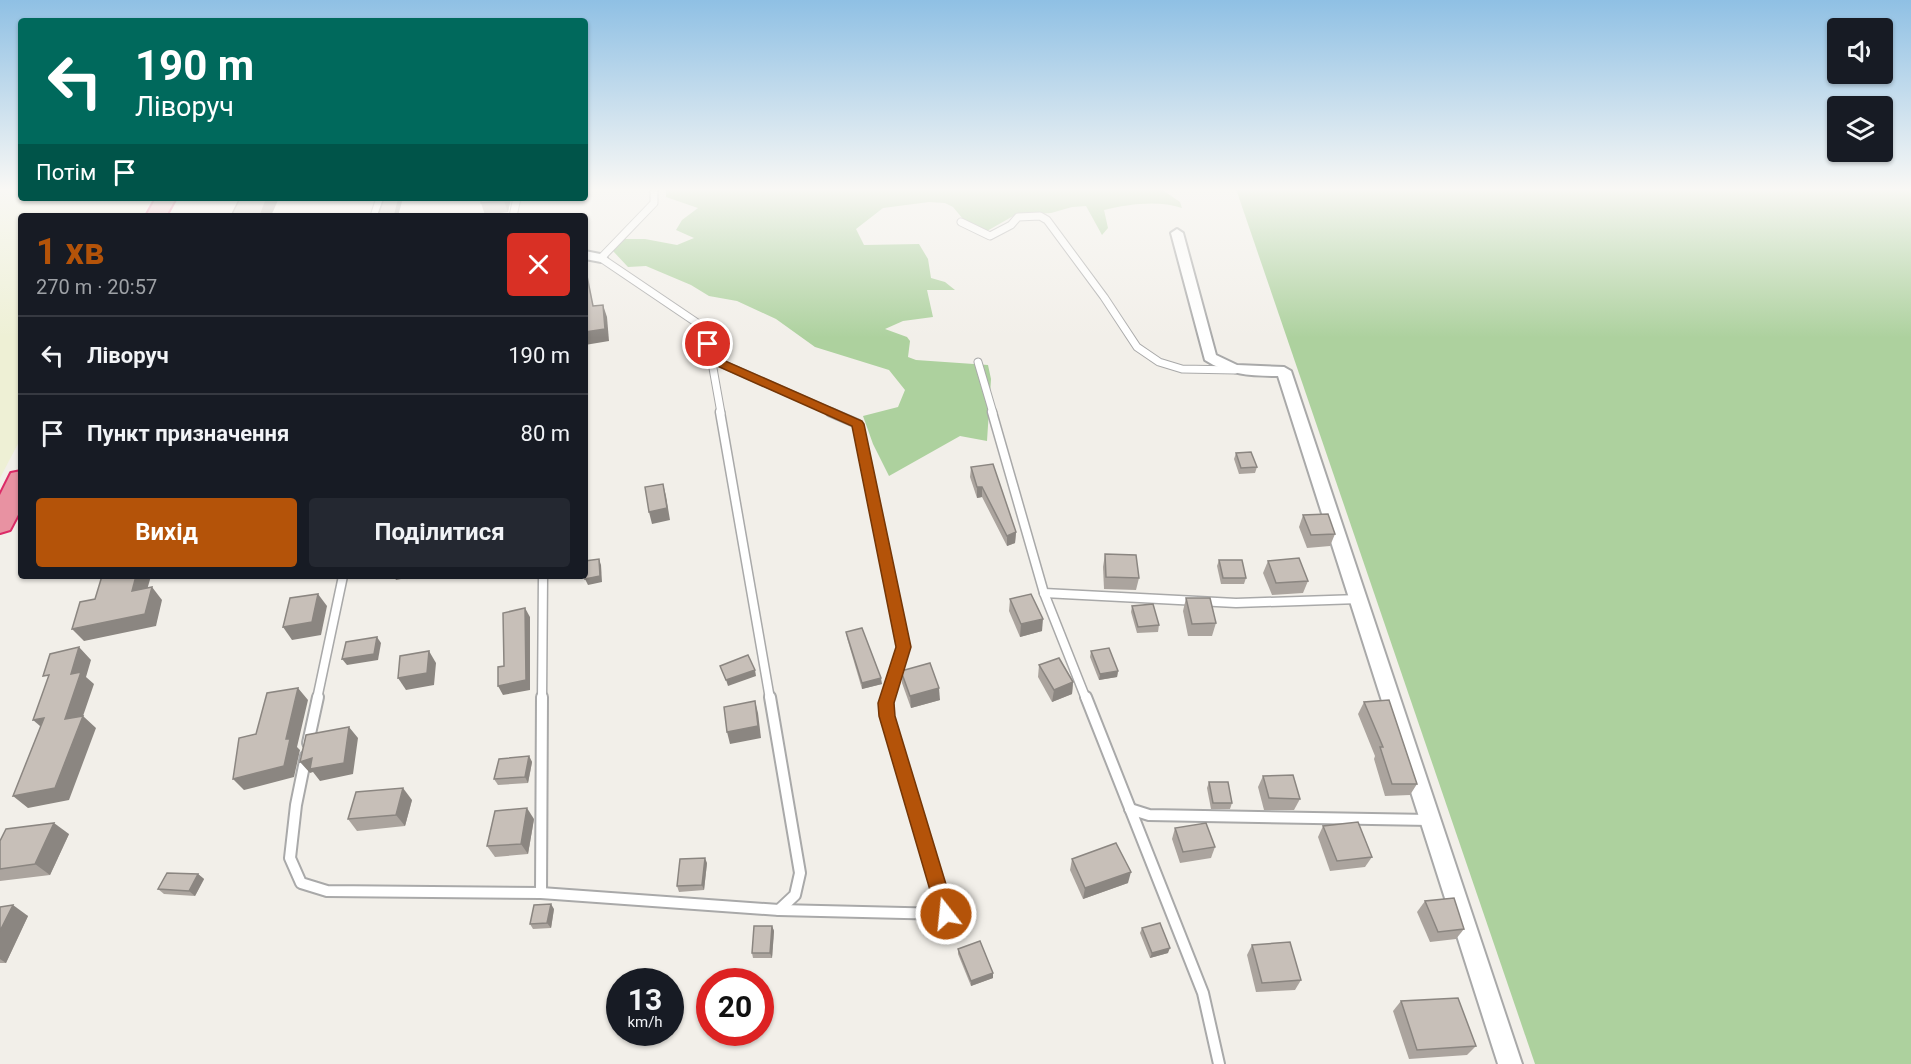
<!DOCTYPE html>
<html lang="uk">
<head>
<meta charset="utf-8">
<style>
	:root { --surface:#171b24; --page:#242831; --text:#f1f3f6; --muted:#9ea1a6; --line:#363941; --accent:#b45309 }
	body { margin:0; font-family:Roboto,sans-serif; background:var(--page); color:var(--text); height:100vh; display:flex; flex-direction:column; font-size:22px; white-space:nowrap }
	* { box-sizing:border-box; margin:0 }
	p { font-size:20px; color:var(--muted) }
	.icon { flex:none; width:33px; height:33px; fill:none; stroke:currentColor; stroke-width:2; stroke-linecap:round; stroke-linejoin:round }
	.map { position:relative; flex:1; overflow:hidden }
	.details { position:absolute; left:18px; top:213px; width:570px; height:366px; display:flex; flex-direction:column; background:var(--surface); border-radius:6px; box-shadow:0 2px 4px #0004 }
	.details>* { flex:none }
	.top-card { position:absolute; left:18px; top:18px; width:570px; height:183px; border-radius:6px; box-shadow:0 2px 4px #0004; background:#00695c; color:#fff; overflow:hidden }
	.tools { position:absolute; left:1827px; top:18px; display:grid; gap:12px }
	.tools a { display:grid; place-items:center; width:66px; height:66px; border-radius:6px; background:var(--surface); box-shadow:0 2px 4px #0004; font-size:30px }
	.speed { position:absolute; left:606px; top:968px; display:flex; gap:12px; font-size:30px; font-weight:700; text-align:center }
	.speed>* { display:grid; place-content:center; width:78px; height:78px; border-radius:50%; background:var(--surface); box-shadow:0 2px 4px #0004; line-height:1 }
	.speed small { font-size:15px; font-weight:400 }
	.speed .limit { border:9px solid #d22; background:#fff; color:#111 }
	.pin { position:absolute; display:grid; place-items:center; width:51px; height:51px; color:#fff; margin:-26px; border:3px solid #fff; border-radius:50%; box-shadow:0 2px 6px #0007 }
	.me { position:absolute; width:66px; margin:-33px; rotate:344deg; stroke-linejoin:round; filter:drop-shadow(0 0 4px #0008) }
	.turn { display:flex; align-items:center; gap:21px; height:126px; padding:0 18px; font-size:27px }
	.turn .icon { width:78px; height:78px; stroke-width:2.5 }
	.turn b { display:block; font-size:42px; line-height:51px }
	.then { display:flex; align-items:center; height:57px; padding:0 18px; background:#0003; gap:12px; font-size:22px }
	.round { display:grid; place-items:center; flex:none; width:63px; height:63px; border-radius:6px; background:var(--page) }
	.overview { display:flex; align-items:center; justify-content:space-between; height:102px; padding:0 18px }
	h1 { font-size:36px; font-weight:700; line-height:45px; color:var(--accent) }
	.action { display:flex; gap:12px; margin-top:auto; padding:12px 18px }
	.action a { flex:1; height:69px; border-radius:6px; background:var(--accent); color:#fff; font-size:24px; font-weight:700; line-height:69px; text-align:center }
	.action a+a { background:var(--page); color:var(--text) }
	ul { padding:0; list-style:none }
	li { display:flex; align-items:center; gap:18px; height:78px; padding:0 18px; border-top:2px solid var(--line) }
	li div { flex:1 }
	li b { display:block; font-size:22px }
	li em { font-style:normal }
	.map>svg:first-child { display:block }
</style>
</head>
<body>
<div class="map">
<svg width="1911" height="1064" viewBox="0 0 1911 1064">
	<rect width="100%" height="100%" fill="#f2efe9"/>
	<path fill="#eef0d5" d="M 0,189 L 21,189 L 21,198 L 152,198 L 142,216 L 21,216 L 21,438 L 0,478 Z"/>
	<g fill="#add19e">
		<path d="M 666,189 L 1161,189 L 1180,202 L 1182,208 C 1159,200 1128,204 1104,210 L 1108,228 L 1102,235 L 1086,206 L 1072,207 L 1051,213 L 1015,215 L 987,231 L 963,219 L 953,207 L 945,203 L 929,202 L 883,208 L 856,229 L 864,245 L 919,244 L 928,259 L 931,278 L 945,282 L 955,290 L 927,290 L 933,317 L 903,321 L 885,329 L 907,337 L 910,341 L 908,357 L 916,360 L 988,365 L 991,379 L 987,441 L 960,436 L 889,476 L 873,444 L 863,416 L 898,407 L 905,390 L 889,370 L 815,347 L 776,319 L 737,301 L 709,296 L 691,285 L 646,266 L 628,267 L 613,251 L 625,239 L 645,239 L 677,245 L 694,238 L 676,230 L 682,220 L 698,208 L 666,197 Z"/>
		<path d="M 1236,189 L 1911,189 L 1911,1064 L 1535,1064 Z"/>
	</g>
	<g fill="none" stroke-linecap="round" stroke-linejoin="round">
		<defs>
			<g id="lane-far2">
				<path d="M 654,189 L 654,203 L 601,258 L 706,329 L 721,413"/>
				<path d="M 374,216 L 380,198"/>
				<path d="M 513,216 L 517,198"/>
				<path d="M 961,222 L 990,236 L 1011,225 L 1018,217 L 1040,216 L 1047,220 L 1104,297 L 1137,347 L 1159,362 L 1182,369 L 1235,370"/>
				<path d="M 711,359 L 834,413"/>
				<path d="M 978,362 L 993,413"/>
			</g>
			<g id="lane-far1">
				<path d="M 720,412 L 770,699"/>
				<path d="M 830,412 L 858,424 L 904,647 L 887,699"/>
				<path d="M 992,412 L 1044,593 L 1086,699"/>
				<path d="M 1044,593 L 1236,603 L 1359,599"/>
				<path d="M 317,699 L 343,576"/>
				<path d="M 542,699 L 543,576"/>
			</g>
			<g id="lane">
				<path d="M 770,697 L 800,873 L 795,895 L 779,910"/>
				<path d="M 1086,697 L 1203,993 L 1219,1064"/>
				<path d="M 308,743 L 318,697"/>
				<path d="M 306,756 L 296,805 L 290,858 L 301,883 L 327,891 L 541,893 L 779,910 L 946,914 L 887,716 L 888,697"/>
				<path d="M 1130,809 L 1149,815 L 1430,820"/>
				<path d="M 541,893 L 542,697"/>
			</g>
			<g id="street">
				<path d="M 1177,229 L 1183,233 L 1216,355 L 1237,365 L 1284,367 L 1291,371 L 1522,1064 L 1498,1064 L 1278,376 C 1252,376 1228,375 1205,360 L 1171,233 Z"/>
				<path d="M 585,251 L 605,255 L 607,258 L 601,262 L 585,259 Z"/>
			</g>
			<g id="highway">
				<path d="M 156,198 L 176,198 L 166,216 L 146,216 Z"/>
				<path d="M 21,471 L 21,509 L 10,530 L 0,533 L 0,495 L 11,473 Z"/>
			</g>
		</defs>
		<use href="#lane-far2" stroke="#a9a9a9" stroke-width="9"/>
		<use href="#lane-far1" stroke="#a9a9a9" stroke-width="11"/>
		<use href="#lane" stroke="#a9a9a9" stroke-width="14"/>
		<use href="#street" stroke="#a9a9a9" stroke-width="4"/>
		<use href="#highway" stroke="#dc2a67" stroke-width="4"/>
		<use href="#lane-far2" stroke="#fff" stroke-width="7"/>
		<use href="#lane-far1" stroke="#fff" stroke-width="8"/>
		<use href="#lane" stroke="#fff" stroke-width="10"/>
		<use href="#street" fill="#fff" fill-rule="evenodd"/>
		<use href="#highway" fill="#e892a2" fill-rule="evenodd"/>
	</g>
	<g fill="#aba49e">
		<path d="M 481,198 L 511,198 L 508,212 L 485,215 L 481,203 Z"/>
		<path d="M 1236,453 L 1257,467 L 1255,473 L 1239,474 L 1234,459 Z"/>
		<path d="M 971,467 L 1016,532 L 1015,543 L 1007,546 L 982,497 L 977,498 L 970,477 Z"/>
		<path d="M 1303,515 L 1335,534 L 1330,546 L 1307,548 L 1299,527 Z"/>
		<path d="M 1105,554 L 1139,578 L 1136,590 L 1104,589 L 1103,567 Z"/>
		<path d="M 1219,560 L 1246,578 L 1244,584 L 1221,584 L 1217,566 Z"/>
		<path d="M 1268,561 L 1308,581 L 1303,593 L 1272,595 L 1263,573 Z"/>
		<path d="M 1186,598 L 1216,623 L 1212,636 L 1188,636 L 1183,611 Z"/>
		<path d="M 1010,599 L 1042,631 L 1020,637 L 1009,611 Z"/>
		<path d="M 1132,606 L 1159,625 L 1158,632 L 1137,633 L 1131,612 Z"/>
		<path d="M 846,632 L 882,684 L 862,689 L 847,638 Z"/>
		<path d="M 1091,651 L 1118,671 L 1117,677 L 1099,680 L 1090,657 Z"/>
		<path d="M 1039,665 L 1073,682 L 1072,694 L 1052,702 L 1038,677 Z"/>
		<path d="M 901,671 L 940,700 L 911,708 L 902,683 Z"/>
		<path d="M 1364,702 L 1417,784 L 1410,795 L 1385,796 L 1374,759 L 1375,756 L 1358,714 Z"/>
		<path d="M 529,756 L 532,762 L 528,783 L 498,785 L 494,779 Z"/>
		<path d="M 1263,776 L 1300,799 L 1294,810 L 1264,810 L 1258,787 Z"/>
		<path d="M 1209,782 L 1232,803 L 1230,809 L 1211,809 L 1207,788 Z"/>
		<path d="M 412,800 L 405,826 L 357,831 L 348,819 Z"/>
		<path d="M 534,819 L 528,854 L 495,857 L 487,846 Z"/>
		<path d="M 1323,826 L 1372,857 L 1365,867 L 1330,871 L 1318,837 Z"/>
		<path d="M 1175,828 L 1215,847 L 1211,858 L 1180,863 L 1172,839 Z"/>
		<path d="M 69,834 L 50,875 L 0,881 L 0,841 Z"/>
		<path d="M 1072,859 L 1128,883 L 1083,899 L 1070,870 Z"/>
		<path d="M 707,863 L 704,890 L 679,892 L 677,886 Z"/>
		<path d="M 198,874 L 204,879 L 195,896 L 164,894 L 158,889 Z"/>
		<path d="M 1425,901 L 1464,929 L 1456,939 L 1430,942 L 1417,912 Z"/>
		<path d="M 0,907 L 28,916 L 6,963 L 0,963 Z"/>
		<path d="M 554,909 L 551,928 L 533,929 L 530,924 Z"/>
		<path d="M 772,926 L 774,931 L 772,958 L 753,958 L 752,953 Z"/>
		<path d="M 1142,928 L 1168,953 L 1150,958 L 1140,933 Z"/>
		<path d="M 1252,945 L 1301,980 L 1295,990 L 1256,992 L 1247,955 Z"/>
		<path d="M 958,949 L 993,978 L 971,986 L 958,954 Z"/>
		<path d="M 1401,1001 L 1476,1046 L 1467,1055 L 1409,1059 L 1393,1011 Z"/>
	</g>
	<g fill="#8b8681">
		<path d="M 267,198 L 279,198 L 271,216 L 260,216 Z"/>
		<path d="M 399,198 L 403,198 L 398,216 L 378,216 Z"/>
		<path d="M 505,198 L 511,198 L 508,212 L 504,201 Z"/>
		<path d="M 603,305 L 607,317 L 609,341 L 585,345 L 585,332 Z"/>
		<path d="M 663,484 L 666,496 L 670,520 L 652,524 L 649,512 Z"/>
		<path d="M 977,487 L 982,487 L 982,497 L 977,498 Z"/>
		<path d="M 1016,532 L 1015,543 L 1007,546 L 1007,536 Z"/>
		<path d="M 599,559 L 601,565 L 602,582 L 588,585 L 585,579 Z"/>
		<path d="M 136,576 L 151,576 L 143,604 L 132,591 Z"/>
		<path d="M 394,576 L 416,576 L 396,580 Z"/>
		<path d="M 152,587 L 162,600 L 156,626 L 84,641 L 72,629 Z"/>
		<path d="M 318,594 L 327,606 L 321,635 L 292,640 L 283,627 Z"/>
		<path d="M 525,608 L 530,617 L 530,690 L 503,695 L 498,686 Z"/>
		<path d="M 1043,619 L 1042,631 L 1020,637 L 1021,624 Z"/>
		<path d="M 377,637 L 381,643 L 378,660 L 347,665 L 342,659 Z"/>
		<path d="M 79,647 L 91,660 L 86,677 L 94,684 L 83,716 L 96,728 L 69,800 L 28,808 L 13,796 L 65,719 L 71,674 Z"/>
		<path d="M 429,651 L 436,663 L 434,685 L 406,690 L 398,678 Z"/>
		<path d="M 755,670 L 756,676 L 728,686 L 726,680 Z"/>
		<path d="M 1118,671 L 1117,677 L 1099,680 L 1100,674 Z"/>
		<path d="M 881,678 L 882,684 L 862,689 L 862,683 Z"/>
		<path d="M 1073,682 L 1072,694 L 1052,702 L 1054,690 Z"/>
		<path d="M 298,688 L 308,700 L 297,747 L 300,750 L 294,777 L 244,790 L 233,779 L 286,739 Z"/>
		<path d="M 939,688 L 940,700 L 911,708 L 910,696 Z"/>
		<path d="M 755,701 L 758,713 L 761,738 L 730,744 L 727,732 Z"/>
		<path d="M 44,718 L 47,732 L 33,720 Z"/>
		<path d="M 349,727 L 358,738 L 353,774 L 320,781 L 313,772 L 310,773 L 300,762 Z"/>
		<path d="M 529,756 L 532,762 L 528,783 L 525,777 Z"/>
		<path d="M 403,788 L 412,800 L 405,826 L 396,815 Z"/>
		<path d="M 527,808 L 534,819 L 528,854 L 521,844 Z"/>
		<path d="M 54,823 L 69,834 L 50,875 L 35,864 Z"/>
		<path d="M 705,858 L 707,863 L 704,890 L 702,885 Z"/>
		<path d="M 1131,872 L 1128,883 L 1083,899 L 1085,888 Z"/>
		<path d="M 198,874 L 204,879 L 195,896 L 189,891 Z"/>
		<path d="M 551,904 L 554,909 L 551,928 L 547,923 Z"/>
		<path d="M 13,905 L 28,916 L 6,963 L 0,959 L 0,931 Z"/>
		<path d="M 772,926 L 774,931 L 772,958 L 770,953 Z"/>
		<path d="M 1170,948 L 1168,953 L 1150,958 L 1152,953 Z"/>
		<path d="M 993,973 L 993,978 L 971,986 L 971,981 Z"/>
	</g>
	<g fill="#c7bfb8" stroke="#8b8681" stroke-width="1.5">
		<path d="M 240,198 L 267,198 L 260,216 L 231,216 Z"/>
		<path d="M 384,198 L 399,198 L 395,214 L 378,215 Z"/>
		<path d="M 481,198 L 505,198 L 504,201 L 481,203 Z"/>
		<path d="M 585,266 L 593,306 L 603,305 L 605,329 L 585,332 Z"/>
		<path d="M 1251,452 L 1257,467 L 1241,468 L 1236,453 Z"/>
		<path d="M 993,464 L 1016,532 L 1007,536 L 982,487 L 977,487 L 971,467 Z"/>
		<path d="M 663,484 L 667,508 L 649,512 L 645,487 Z"/>
		<path d="M 1328,514 L 1335,534 L 1311,535 L 1303,515 Z"/>
		<path d="M 1105,554 L 1136,555 L 1139,578 L 1106,577 Z"/>
		<path d="M 1299,558 L 1308,581 L 1276,583 L 1268,561 Z"/>
		<path d="M 599,559 L 600,576 L 585,579 L 585,561 Z"/>
		<path d="M 1219,560 L 1242,560 L 1246,578 L 1223,578 Z"/>
		<path d="M 102,576 L 136,576 L 132,591 L 152,587 L 145,614 L 72,629 L 80,602 L 95,599 Z"/>
		<path d="M 318,594 L 312,622 L 283,627 L 290,598 Z"/>
		<path d="M 1031,594 L 1043,619 L 1021,624 L 1010,599 Z"/>
		<path d="M 1186,598 L 1210,598 L 1216,623 L 1192,624 Z"/>
		<path d="M 1153,604 L 1159,625 L 1138,627 L 1132,606 Z"/>
		<path d="M 525,608 L 526,680 L 498,686 L 498,667 L 504,666 L 503,613 Z"/>
		<path d="M 862,628 L 881,678 L 862,683 L 846,632 Z"/>
		<path d="M 377,637 L 374,654 L 342,659 L 346,642 Z"/>
		<path d="M 79,647 L 71,674 L 81,672 L 65,719 L 83,716 L 55,788 L 13,796 L 44,718 L 33,720 L 49,675 L 43,676 L 50,654 Z"/>
		<path d="M 1109,648 L 1118,671 L 1100,674 L 1091,651 Z"/>
		<path d="M 429,651 L 427,673 L 398,678 L 400,656 Z"/>
		<path d="M 748,655 L 755,670 L 726,680 L 720,666 Z"/>
		<path d="M 1059,658 L 1073,682 L 1054,690 L 1039,665 Z"/>
		<path d="M 930,663 L 939,688 L 910,696 L 901,671 Z"/>
		<path d="M 298,688 L 286,739 L 290,739 L 284,766 L 233,779 L 239,738 L 256,734 L 267,693 Z"/>
		<path d="M 1389,700 L 1417,784 L 1392,784 L 1380,747 L 1383,747 L 1364,702 Z"/>
		<path d="M 755,701 L 758,726 L 727,732 L 724,707 Z"/>
		<path d="M 349,727 L 344,763 L 310,769 L 312,758 L 300,762 L 306,735 Z"/>
		<path d="M 529,756 L 525,777 L 494,779 L 499,759 Z"/>
		<path d="M 1293,775 L 1300,799 L 1269,798 L 1263,776 Z"/>
		<path d="M 1209,782 L 1228,782 L 1232,803 L 1213,803 Z"/>
		<path d="M 403,788 L 396,815 L 348,819 L 356,792 Z"/>
		<path d="M 527,808 L 521,844 L 487,846 L 495,811 Z"/>
		<path d="M 1358,822 L 1372,857 L 1337,861 L 1323,826 Z"/>
		<path d="M 54,823 L 35,864 L 0,869 L 0,841 L 6,829 Z"/>
		<path d="M 1206,823 L 1215,847 L 1183,852 L 1175,828 Z"/>
		<path d="M 1116,843 L 1131,872 L 1085,888 L 1072,859 Z"/>
		<path d="M 705,858 L 702,885 L 677,886 L 680,859 Z"/>
		<path d="M 167,873 L 198,874 L 189,891 L 158,889 Z"/>
		<path d="M 1454,898 L 1464,929 L 1438,932 L 1425,901 Z"/>
		<path d="M 551,904 L 547,923 L 530,924 L 534,905 Z"/>
		<path d="M 13,905 L 0,931 L 0,907 Z"/>
		<path d="M 1160,923 L 1170,948 L 1152,953 L 1142,928 Z"/>
		<path d="M 754,926 L 772,926 L 770,953 L 752,953 Z"/>
		<path d="M 980,941 L 993,973 L 971,981 L 958,949 Z"/>
		<path d="M 1290,942 L 1301,980 L 1262,983 L 1252,945 Z"/>
		<path d="M 1458,998 L 1476,1046 L 1417,1050 L 1401,1001 Z"/>
	</g>
	<linearGradient id="sky" x2="0" y2="1"><stop stop-color="#8fc0e4"/><stop offset="0.56" stop-color="#f9f8f5"/><stop offset="1" stop-color="#f9f8f5" stop-opacity="0"/></linearGradient>
	<rect width="1911" height="338" fill="url(#sky)"/>
	<path fill="#b45309" stroke="#753606" stroke-width="1.5" d="M 708,341 L 714,344 L 716,357 L 862,421 L 864,424 L 911,647 L 894,703 L 895,716 L 955,914 L 952,920 L 946,923 L 939,920 L 937,914 L 879,716 L 878,703 L 896,647 L 852,426 L 706,361 L 702,344 Z"/>
</svg>
<div class="tools">
<a><svg class="icon" aria-label="sound" viewBox="0 0 24 24"><path d="M4 9h4l5-4v14l-5-4H4zM17 9q2 3 0 6"/></svg></a>
<a><svg class="icon" aria-label="layers" viewBox="0 0 24 24"><path d="M12 4l9 5-9 5-9-5zM3 14l9 5 9-5"/></svg></a>
</div>
<div class="speed"><div>13<small>km/h</small></div><div class="limit">20</div></div>
<div class="pin" style="left:708px;top:344px;background:#d93025"><svg class="icon" aria-label="arrive" viewBox="0 0 24 24"><path d="M6 21V4h12l-3 4 3 4H6"/></svg></div>
<svg class="me" style="left:946px;top:914px" viewBox="-20 -20 40 40"><circle r="17" fill="#b45309" stroke="#fff" stroke-width="3"/><path d="M0-11L8 9 0 5-8 9z" fill="#fff"/></svg>
<div class="top-card">
<div class="turn"><svg class="icon" aria-label="left" viewBox="0 0 24 24"><path d="M17 20v-9H6M10 6l-5 5 5 5"/></svg><div><b>190 m</b>Ліворуч</div></div>
<div class="then">Потім<svg class="icon" aria-label="arrive" viewBox="0 0 24 24"><path d="M6 21V4h12l-3 4 3 4H6"/></svg></div>
</div>
<section class="details">
<div class="overview"><div><h1>1 хв</h1><p>270 m · 20:57</p></div><a class="round" style="background:#d93025;color:#fff"><svg class="icon" aria-label="close" viewBox="0 0 24 24"><path d="M6 6l12 12M18 6L6 18"/></svg></a></div>
<ul>
<li><svg class="icon" aria-label="left" viewBox="0 0 24 24"><path d="M17 20v-9H6M10 6l-5 5 5 5"/></svg><div><b>Ліворуч</b></div><em>190 m</em></li>
<li><svg class="icon" aria-label="arrive" viewBox="0 0 24 24"><path d="M6 21V4h12l-3 4 3 4H6"/></svg><div><b>Пункт призначення</b></div><em>80 m</em></li>
</ul>
<div class="action"><a>Вихід</a><a>Поділитися</a></div>
</section>
</div>
</body>
</html>
